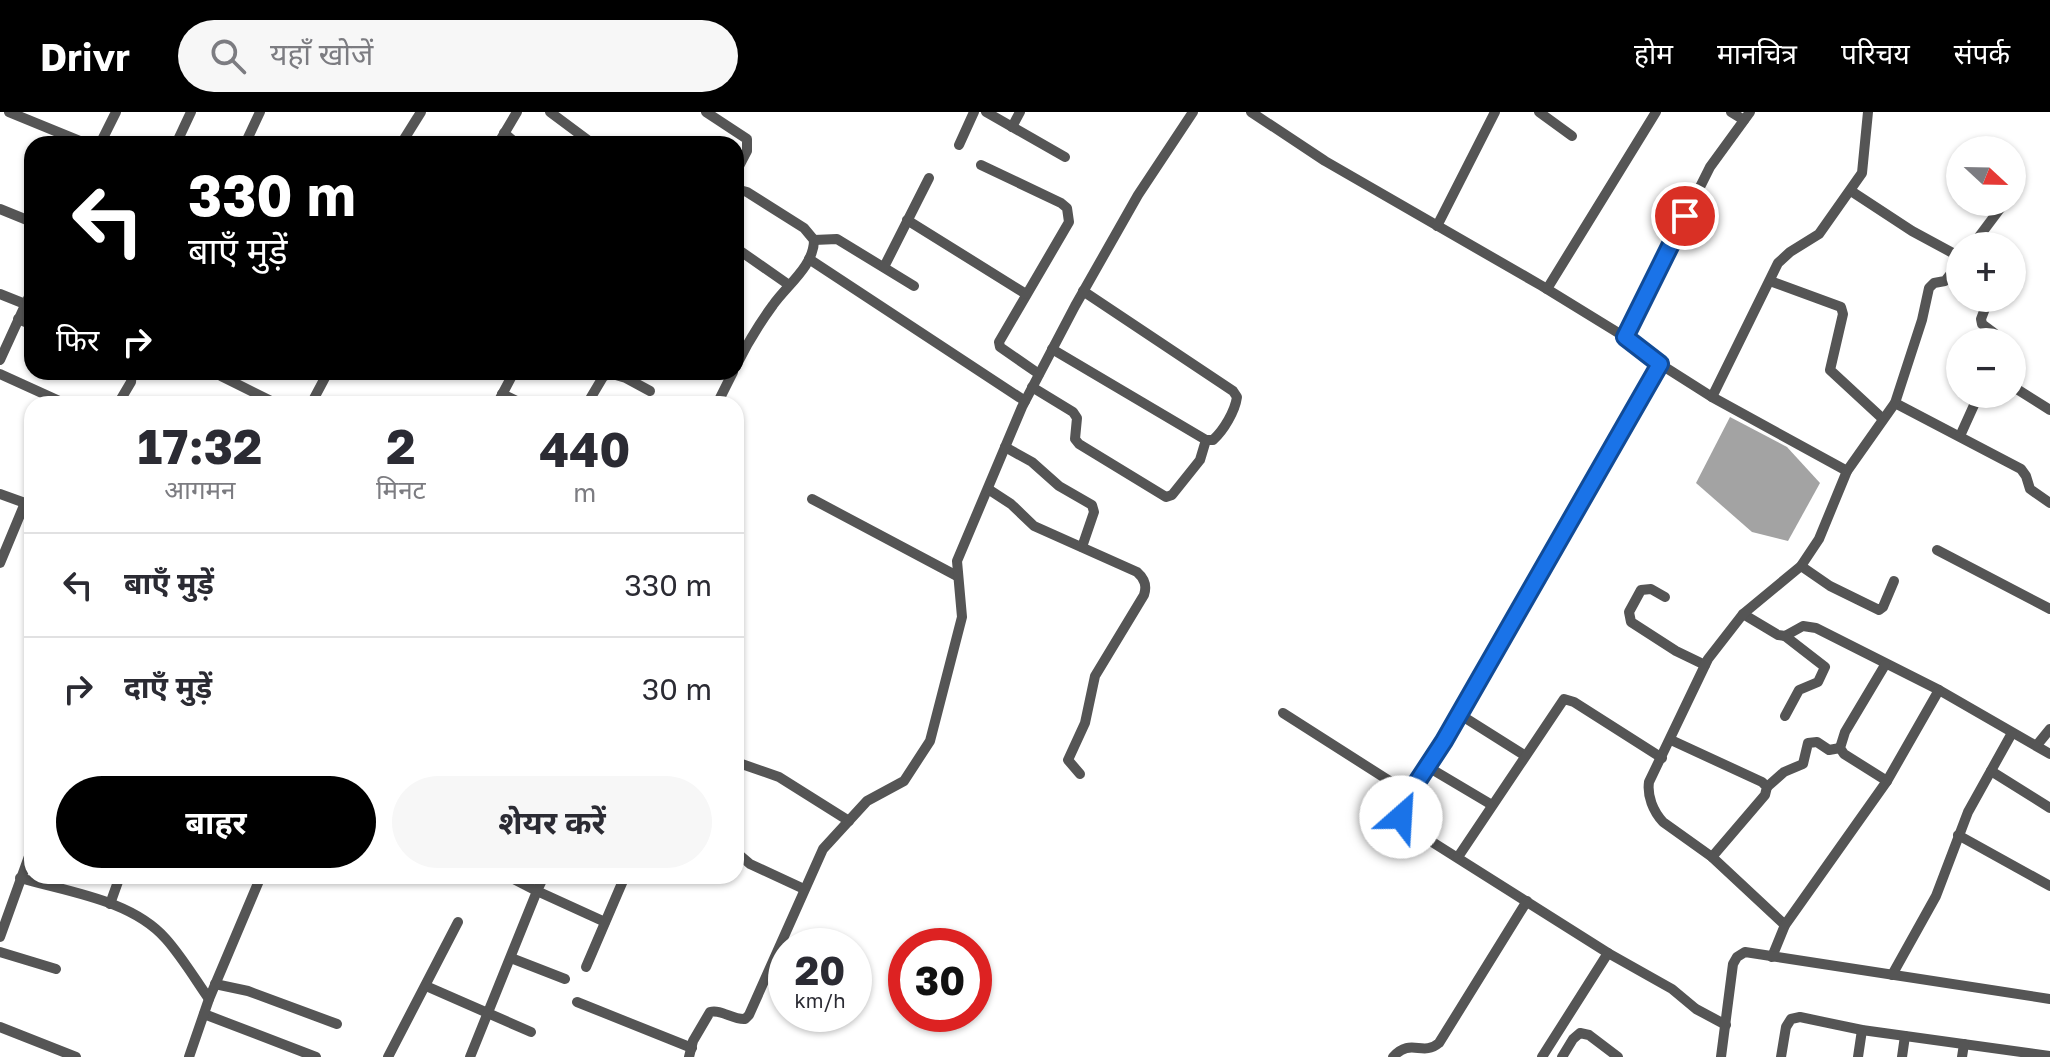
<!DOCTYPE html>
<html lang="hi">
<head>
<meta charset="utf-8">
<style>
	:root { --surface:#fff; --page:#f7f7f7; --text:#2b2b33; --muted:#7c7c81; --line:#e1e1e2; --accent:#000 }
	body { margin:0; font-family:"Golos Text","Noto Sans Devanagari",sans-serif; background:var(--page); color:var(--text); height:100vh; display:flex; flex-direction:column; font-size:30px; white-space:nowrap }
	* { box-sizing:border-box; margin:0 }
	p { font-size:26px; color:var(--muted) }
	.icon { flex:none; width:44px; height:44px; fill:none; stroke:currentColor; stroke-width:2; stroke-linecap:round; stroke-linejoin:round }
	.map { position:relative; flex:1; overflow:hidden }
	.drawer { position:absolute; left:24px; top:284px; width:720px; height:488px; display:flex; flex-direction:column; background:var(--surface); border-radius:24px; box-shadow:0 2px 6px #0004 }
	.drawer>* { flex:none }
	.hud { position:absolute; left:24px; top:24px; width:720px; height:244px; border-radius:24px; box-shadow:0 2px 6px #0004; background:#000; color:#fff; overflow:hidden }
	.needle { width:52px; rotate:112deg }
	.fabs { position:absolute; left:1946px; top:24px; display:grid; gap:16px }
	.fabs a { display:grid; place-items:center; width:80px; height:80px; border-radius:50%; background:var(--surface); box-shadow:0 2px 6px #0004; font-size:40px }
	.speed { position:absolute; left:768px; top:816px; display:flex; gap:16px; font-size:40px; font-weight:700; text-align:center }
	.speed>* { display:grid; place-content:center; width:104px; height:104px; border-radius:50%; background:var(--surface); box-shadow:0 2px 6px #0004; line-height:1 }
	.speed small { font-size:20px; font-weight:400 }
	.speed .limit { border:12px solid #d22; background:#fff; color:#111 }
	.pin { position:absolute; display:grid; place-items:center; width:68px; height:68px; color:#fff; margin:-34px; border:4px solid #fff; border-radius:50%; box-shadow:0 2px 8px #0007 }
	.me { position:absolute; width:88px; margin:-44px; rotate:26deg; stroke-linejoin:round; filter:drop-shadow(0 0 6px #0008) }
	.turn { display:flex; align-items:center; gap:28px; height:168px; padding:0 32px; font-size:36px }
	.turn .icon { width:104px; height:104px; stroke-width:2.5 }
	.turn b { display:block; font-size:56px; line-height:68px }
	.then { display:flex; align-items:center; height:76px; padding:0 32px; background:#0003; gap:16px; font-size:30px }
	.eta { display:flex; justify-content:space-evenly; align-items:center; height:136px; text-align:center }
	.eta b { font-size:48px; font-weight:700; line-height:56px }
	.primary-button { display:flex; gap:16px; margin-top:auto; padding:16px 32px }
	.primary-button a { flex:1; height:92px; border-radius:48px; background:var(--accent); color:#fff; font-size:32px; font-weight:700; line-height:92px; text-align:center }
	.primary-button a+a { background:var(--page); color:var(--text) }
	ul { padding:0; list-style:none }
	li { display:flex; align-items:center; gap:24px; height:104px; padding:0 32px; border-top:2px solid var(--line) }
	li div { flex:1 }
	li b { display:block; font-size:30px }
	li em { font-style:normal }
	header { display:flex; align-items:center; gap:48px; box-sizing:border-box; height:112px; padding:0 40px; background:var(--accent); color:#fff }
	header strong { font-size:38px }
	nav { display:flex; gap:44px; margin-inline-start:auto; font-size:28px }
	.search { width:560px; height:72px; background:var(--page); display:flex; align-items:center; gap:20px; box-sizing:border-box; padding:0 28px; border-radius:44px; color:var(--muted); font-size:30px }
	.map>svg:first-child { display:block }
</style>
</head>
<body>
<header>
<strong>Drivr</strong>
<div class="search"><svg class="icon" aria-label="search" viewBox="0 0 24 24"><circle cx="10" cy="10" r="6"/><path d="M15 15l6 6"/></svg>यहाँ खोजें</div>
<nav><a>होम</a><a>मानचित्र</a><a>परिचय</a><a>संपर्क</a></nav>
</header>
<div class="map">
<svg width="2050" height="945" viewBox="0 0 2050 945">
	<rect width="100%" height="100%" fill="#fff"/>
	<path fill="#a3a3a3" d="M 1730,305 L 1787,335 L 1820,371 L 1788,429 L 1752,420 L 1696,371 Z"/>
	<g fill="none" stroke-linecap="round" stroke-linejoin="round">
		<g stroke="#555" stroke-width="10">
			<path d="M 9,0 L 87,32"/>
			<path d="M 550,0 L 593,32"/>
			<path d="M 706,0 L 747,27 L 747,39 L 736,60"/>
			<path d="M 986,0 L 1065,45"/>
			<path d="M 1251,0 L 1325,49 L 1542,174 L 1625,225 L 1660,252 L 1712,285 L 1847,359"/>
			<path d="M 1539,0 L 1572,24"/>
			<path d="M 1731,0 L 1744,8"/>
			<path d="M 1012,15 L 1020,0"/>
			<path d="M 504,21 L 517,32"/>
			<path d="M 100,32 L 116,0"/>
			<path d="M 176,32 L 191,0"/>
			<path d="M 245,32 L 260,0"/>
			<path d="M 401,32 L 421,0"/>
			<path d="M 498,32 L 517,0"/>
			<path d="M 959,33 L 974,0"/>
			<path d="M 981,53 L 1061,91 L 1067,96 L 1069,110 L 999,230 L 1000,235 L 1039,262"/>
			<path d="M 736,77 L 747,80 L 804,116 L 814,128 C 814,154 787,173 773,193 C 759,212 747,232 736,254"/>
			<path d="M 1851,79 L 1912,119 L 1960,145"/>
			<path d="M 2012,80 L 2018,72"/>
			<path d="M 0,97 L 32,110"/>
			<path d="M 907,108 L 1026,182"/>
			<path d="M 1437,114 L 1495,0"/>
			<path d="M 814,128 L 837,127 L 914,174"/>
			<path d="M 1972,134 L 2005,90"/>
			<path d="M 736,136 L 789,173"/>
			<path d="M 809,147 L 1025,289"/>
			<path d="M 884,155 L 929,66"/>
			<path d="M 1770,169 L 1841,195 L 1843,202 L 1830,258 L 1883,307"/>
			<path d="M 1547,177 L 1656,0"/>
			<path d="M 0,182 L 25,192"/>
			<path d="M 1989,186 L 1981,207 L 1982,212 L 1994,221 L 1997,230"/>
			<path d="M 18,207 L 32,213"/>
			<path d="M 1625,225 L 1710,55 L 1750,0"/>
			<path d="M 1052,237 L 1206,328 L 1213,328 C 1224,318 1235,299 1237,285 L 1233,279 L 1083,179"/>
			<path d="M 0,248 L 32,178"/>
			<path d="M 1660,252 L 1459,602 L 1399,699 L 1403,711 L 1410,716 L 1608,841 L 1672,877 L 1696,897 L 1726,913"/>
			<path d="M 0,262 L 66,292"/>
			<path d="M 221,264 L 277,292"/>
			<path d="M 2012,274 L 2050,298"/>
			<path d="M 1032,275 L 1073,300 L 1077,306 L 1075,327 L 1079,332 L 1166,385 L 1172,383 L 1200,348 L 1206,328"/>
			<path d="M 502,282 L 523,292"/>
			<path d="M 1712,285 L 1778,151 L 1790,140 L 1819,122 L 1862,61 L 1868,0"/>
			<path d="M 1895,291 L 2021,357 L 2026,364 L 2030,377 L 2050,391"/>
			<path d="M 118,292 L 131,270 L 132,260"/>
			<path d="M 311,292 L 328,260"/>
			<path d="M 497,292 L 514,260"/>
			<path d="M 587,292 L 603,265 L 609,261 L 626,266 L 650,279"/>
			<path d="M 717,292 L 733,260"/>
			<path d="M 1960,324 L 1979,282"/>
			<path d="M 1005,335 L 1032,350 L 1059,374 L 1092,393 L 1094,400 L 1082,435"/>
			<path d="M 988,377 L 1011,392 L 1034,414 L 1137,460 C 1145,467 1147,474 1144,483 L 1095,564 L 1085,611 L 1068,648 L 1080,662"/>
			<path d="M 0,382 L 25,391"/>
			<path d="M 812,387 L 957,464"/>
			<path d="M 1937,438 L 2050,497"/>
			<path d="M 0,451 L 25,391 L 32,393"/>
			<path d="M 1801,454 L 1830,474 L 1879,498 L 1883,495 L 1894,469"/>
			<path d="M 1665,485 L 1651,477 L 1641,478 L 1629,500 L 1631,510 L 1676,539 L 1705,553"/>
			<path d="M 1743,502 L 1778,523 L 1785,524 L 1803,514 L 1816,516 L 1939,578 L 2050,642"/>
			<path d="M 1785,524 L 1825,555 L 1818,570 L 1799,578 L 1785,604"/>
			<path d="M 1885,553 L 1845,620 L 1840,636 L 1844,642 L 1887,669"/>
			<path d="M 1283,601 L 1410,682"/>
			<path d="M 1459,602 L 1524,643"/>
			<path d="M 1671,628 L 1762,670 L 1767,675 L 1765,683 L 1712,745"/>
			<path d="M 2037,633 L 2050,617"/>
			<path d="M 736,650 L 779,665 L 849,709"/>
			<path d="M 1428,655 L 1492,693"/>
			<path d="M 1991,659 L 2050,696"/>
			<path d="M 1767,675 L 1784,660 L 1803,652 L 1808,631 L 1817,630 L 1829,638 L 1840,636"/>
			<path d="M 1958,723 L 2050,774"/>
			<path d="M 736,740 L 750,752 L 804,777"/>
			<path d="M 1458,745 L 1564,587 L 1574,590 L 1662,646"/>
			<path d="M 544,764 L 537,779 L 605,810"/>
			<path d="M 20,766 C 68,780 132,788 166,827 C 182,845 195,867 209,887"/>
			<path d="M 110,792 L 120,764"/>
			<path d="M 1785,813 L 1712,745 L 1663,710 C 1653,699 1647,684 1649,670 L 1708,547 L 1743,502 L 1801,454 L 1819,427 L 1847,359 L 1895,291 L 1922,208 L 1929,176 L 1934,171 L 1945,169 L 1960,150"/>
			<path d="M 0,825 L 32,736"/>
			<path d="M 0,840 L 56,857"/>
			<path d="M 1772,845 L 1785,813 L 1887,669 L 1939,578"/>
			<path d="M 511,846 L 565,867"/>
			<path d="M 586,855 L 625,764"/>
			<path d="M 1892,863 L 1936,784 L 1968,700 L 2012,621"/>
			<path d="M 215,872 L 248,879 L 337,912"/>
			<path d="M 426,874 L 531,920"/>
			<path d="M 577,890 L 692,936"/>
			<path d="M 204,902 L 316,945"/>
			<path d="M 0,915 L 76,945"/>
			<path d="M 189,945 L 209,887 L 261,764"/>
			<path d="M 388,945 L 458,810"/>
			<path d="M 470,945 L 537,779 L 508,764"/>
			<path d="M 689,945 L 693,929 L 710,900 C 721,897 733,908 745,907 L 749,903 L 823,737 L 867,689 L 904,669 L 930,629 L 962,505 L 957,449 L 1022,295 L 1075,194 L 1138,83 L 1193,0"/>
			<path d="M 1393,945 C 1411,925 1422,945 1439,931 L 1527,789"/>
			<path d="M 1542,945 L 1608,841"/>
			<path d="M 1562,945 L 1573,927 L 1580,921 L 1589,923 L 1618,945"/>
			<path d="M 1721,945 L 1733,852 L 1737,845 L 1745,840 L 2050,887"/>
			<path d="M 1781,945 L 1786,915 L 1791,907 L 1800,905 L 1862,918 L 2050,944"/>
			<path d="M 1858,945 L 1862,918"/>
			<path d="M 1902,945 L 1905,924"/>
			<path d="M 1962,945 L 1964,932"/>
		</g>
	</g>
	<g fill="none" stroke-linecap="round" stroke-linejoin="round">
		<defs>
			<path id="route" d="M 1401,705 L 1402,693 L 1444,629 L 1660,252 L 1625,225 L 1685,104"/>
		</defs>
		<use href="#route" stroke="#114b97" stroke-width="20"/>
		<use href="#route" stroke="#1a73e8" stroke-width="14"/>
	</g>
</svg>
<div class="fabs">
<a><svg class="needle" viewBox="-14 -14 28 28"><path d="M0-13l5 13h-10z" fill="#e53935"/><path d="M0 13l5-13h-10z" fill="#7c7c81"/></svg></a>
<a>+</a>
<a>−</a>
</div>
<div class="speed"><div>20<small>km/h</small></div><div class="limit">30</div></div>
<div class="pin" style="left:1685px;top:104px;background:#d93025"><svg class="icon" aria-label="arrive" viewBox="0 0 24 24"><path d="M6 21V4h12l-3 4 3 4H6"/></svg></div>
<svg class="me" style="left:1401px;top:705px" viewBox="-20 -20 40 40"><circle r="19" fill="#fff"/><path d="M0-13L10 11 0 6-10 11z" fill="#1a73e8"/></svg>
<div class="hud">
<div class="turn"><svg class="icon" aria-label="left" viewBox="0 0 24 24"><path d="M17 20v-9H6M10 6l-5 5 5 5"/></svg><div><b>330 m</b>बाएँ मुड़ें</div></div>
<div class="then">फिर<svg class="icon" aria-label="right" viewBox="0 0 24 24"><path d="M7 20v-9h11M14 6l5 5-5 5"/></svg></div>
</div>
<section class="drawer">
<div class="eta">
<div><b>17:32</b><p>आगमन</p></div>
<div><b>2</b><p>मिनट</p></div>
<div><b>440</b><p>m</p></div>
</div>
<ul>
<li><svg class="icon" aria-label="left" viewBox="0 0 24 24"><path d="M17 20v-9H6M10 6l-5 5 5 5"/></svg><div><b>बाएँ मुड़ें</b></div><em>330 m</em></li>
<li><svg class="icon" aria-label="right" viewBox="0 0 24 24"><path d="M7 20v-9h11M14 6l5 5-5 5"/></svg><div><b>दाएँ मुड़ें</b></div><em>30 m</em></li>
</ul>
<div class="primary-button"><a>बाहर</a><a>शेयर करें</a></div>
</section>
</div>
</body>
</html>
